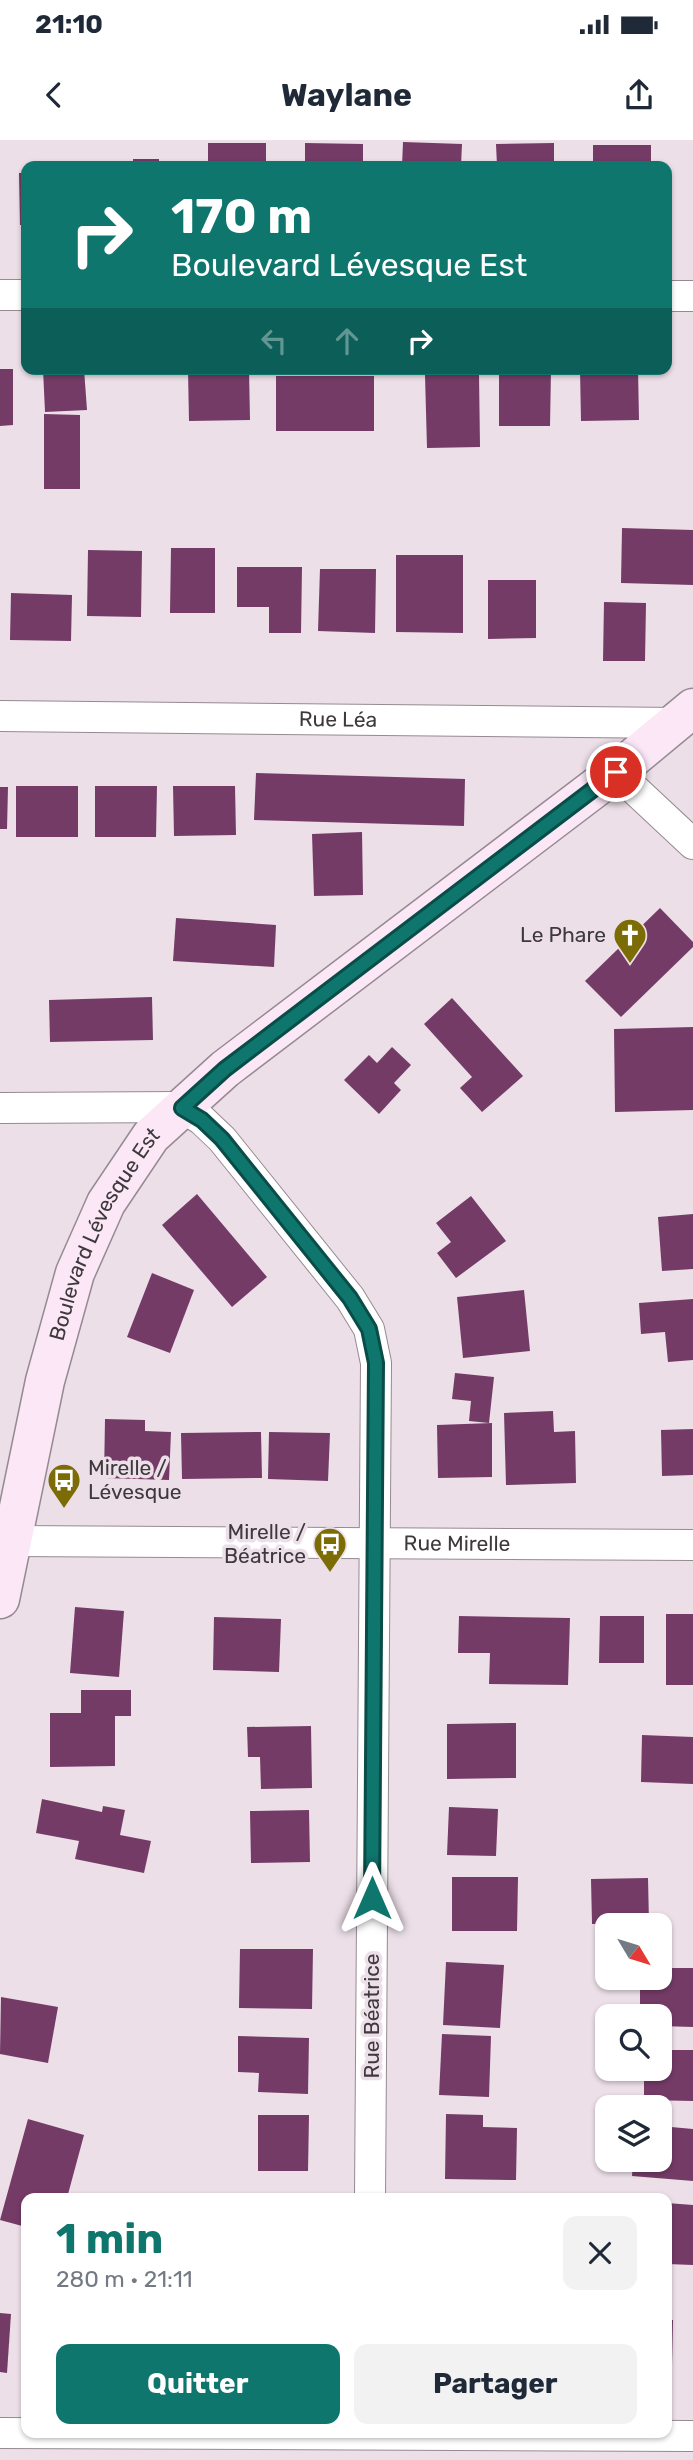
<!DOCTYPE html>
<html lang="fr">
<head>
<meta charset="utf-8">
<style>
	:root { --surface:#fff; --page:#f2f2f3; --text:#1f2937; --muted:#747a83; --accent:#0f766e }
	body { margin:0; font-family:Rubik,sans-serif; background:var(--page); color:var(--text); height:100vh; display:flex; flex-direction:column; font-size:26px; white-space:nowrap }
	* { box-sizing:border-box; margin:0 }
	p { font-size:23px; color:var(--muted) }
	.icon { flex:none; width:38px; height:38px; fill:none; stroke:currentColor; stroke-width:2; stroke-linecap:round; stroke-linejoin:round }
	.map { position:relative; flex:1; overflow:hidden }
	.sheet { position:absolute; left:21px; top:2053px; width:651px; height:245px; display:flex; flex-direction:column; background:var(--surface); border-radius:14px; box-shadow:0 2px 5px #0004 }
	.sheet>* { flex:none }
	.hud { position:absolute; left:21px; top:21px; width:651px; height:214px; border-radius:14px; box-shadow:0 2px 5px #0004; background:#0f766e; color:#fff; overflow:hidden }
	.needle { width:46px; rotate:128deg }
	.fabs { position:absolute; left:595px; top:1773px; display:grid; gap:14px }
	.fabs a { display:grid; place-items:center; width:77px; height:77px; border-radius:14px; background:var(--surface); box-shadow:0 2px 5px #0004; font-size:35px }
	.pin { position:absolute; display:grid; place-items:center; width:60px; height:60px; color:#fff; margin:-30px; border:4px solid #fff; border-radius:50%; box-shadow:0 2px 7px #0007 }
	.me { position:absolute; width:77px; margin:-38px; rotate:0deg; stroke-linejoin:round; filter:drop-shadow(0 0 5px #0008) }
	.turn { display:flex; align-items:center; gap:24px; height:147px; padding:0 35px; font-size:32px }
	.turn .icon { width:91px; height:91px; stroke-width:2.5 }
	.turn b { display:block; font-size:49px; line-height:60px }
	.lanes { display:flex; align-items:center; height:66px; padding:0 35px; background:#0003; justify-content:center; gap:35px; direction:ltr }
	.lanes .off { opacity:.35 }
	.round { display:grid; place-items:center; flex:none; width:74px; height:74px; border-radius:14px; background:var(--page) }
	.headline { display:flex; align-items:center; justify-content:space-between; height:119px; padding:0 35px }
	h1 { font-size:42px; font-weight:700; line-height:52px; color:var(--accent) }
	.button { display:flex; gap:14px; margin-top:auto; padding:14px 35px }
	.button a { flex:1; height:80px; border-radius:14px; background:var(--accent); color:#fff; font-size:28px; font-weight:700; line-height:80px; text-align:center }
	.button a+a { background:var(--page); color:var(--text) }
	.status { display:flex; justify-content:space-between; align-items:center; height:49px; padding:0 35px; background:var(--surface); direction:ltr }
	.status svg { height:19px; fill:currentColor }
	header { display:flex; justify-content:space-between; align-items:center; height:91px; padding:0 35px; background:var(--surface); font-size:32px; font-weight:700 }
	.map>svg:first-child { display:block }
</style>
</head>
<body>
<div class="status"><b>21:10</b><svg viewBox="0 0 49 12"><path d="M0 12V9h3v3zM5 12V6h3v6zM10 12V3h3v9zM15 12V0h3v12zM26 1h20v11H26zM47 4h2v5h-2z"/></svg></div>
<header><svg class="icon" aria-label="back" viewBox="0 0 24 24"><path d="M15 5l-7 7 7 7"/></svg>Waylane<svg class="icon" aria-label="share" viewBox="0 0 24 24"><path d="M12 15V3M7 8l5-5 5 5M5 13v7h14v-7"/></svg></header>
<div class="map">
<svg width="693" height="2320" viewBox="0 0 693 2320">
	<rect width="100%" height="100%" fill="#ecdfe8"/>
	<g fill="#743b67">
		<path d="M 403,2 L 462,4 L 461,26 L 402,26 Z"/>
		<rect x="208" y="3" width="58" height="23"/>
		<path d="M 305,3 L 363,4 L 363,26 L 305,26 Z"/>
		<path d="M 554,3 L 554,26 L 497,26 L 496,4 Z"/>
		<rect x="593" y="5" width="58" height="21"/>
		<rect x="133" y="19" width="26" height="7"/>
		<path d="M 19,33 L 26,33 L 26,85 L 20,85 Z"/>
		<path d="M 0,229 L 13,229 L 13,285 L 0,286 Z"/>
		<path d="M 43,229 L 84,229 L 87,270 L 45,272 Z"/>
		<path d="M 249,229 L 250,280 L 189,281 L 188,230 Z"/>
		<path d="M 580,229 L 638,229 L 639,280 L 581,281 Z"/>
		<path d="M 499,230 L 551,230 L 550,286 L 499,286 Z"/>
		<path d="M 479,234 L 480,307 L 427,308 L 425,235 Z"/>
		<rect x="276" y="236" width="98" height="55"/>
		<path d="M 44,274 L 80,275 L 80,349 L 44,349 Z"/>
		<path d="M 622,388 L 693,390 L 693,445 L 621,443 Z"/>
		<path d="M 171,408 L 215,408 L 215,473 L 170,473 Z"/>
		<path d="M 88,410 L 142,411 L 141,477 L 87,476 Z"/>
		<path d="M 396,415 L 463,415 L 463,493 L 396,492 Z"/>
		<path d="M 237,427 L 302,427 L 301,493 L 269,493 L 269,467 L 237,467 Z"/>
		<path d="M 320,429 L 376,429 L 375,493 L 318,491 Z"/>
		<path d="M 488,440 L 536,440 L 536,498 L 488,499 Z"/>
		<path d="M 11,453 L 72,455 L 71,501 L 10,500 Z"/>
		<path d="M 604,462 L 646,463 L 645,521 L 603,521 Z"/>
		<path d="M 256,633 L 465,639 L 464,686 L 254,680 Z"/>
		<rect x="16" y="646" width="62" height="51"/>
		<path d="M 95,646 L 157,646 L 156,697 L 95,697 Z"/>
		<path d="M 173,646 L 235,646 L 236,695 L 174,696 Z"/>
		<path d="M 0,647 L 8,647 L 7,689 L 0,689 Z"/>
		<path d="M 362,692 L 363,755 L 314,756 L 312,694 Z"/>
		<path d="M 660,768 L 693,802 L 693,807 L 621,877 L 585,841 Z"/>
		<path d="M 176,778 L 276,785 L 274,827 L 173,821 Z"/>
		<path d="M 152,857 L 153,900 L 50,902 L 49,860 Z"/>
		<path d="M 452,858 L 523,936 L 482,972 L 460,948 L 472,937 L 424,884 Z"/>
		<path d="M 693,887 L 693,970 L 615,972 L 614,889 Z"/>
		<path d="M 392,907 L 411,925 L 394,943 L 401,950 L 379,974 L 344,940 L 369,915 L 377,923 Z"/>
		<path d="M 197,1054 L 267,1137 L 232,1167 L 162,1085 Z"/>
		<path d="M 471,1056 L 506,1101 L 456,1138 L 437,1113 L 451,1102 L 436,1083 Z"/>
		<path d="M 693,1074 L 693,1129 L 662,1131 L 658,1077 Z"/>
		<path d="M 152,1133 L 194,1150 L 170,1213 L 127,1197 Z"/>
		<path d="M 524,1150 L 530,1211 L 463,1218 L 457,1157 Z"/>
		<path d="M 693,1159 L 693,1220 L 668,1222 L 665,1192 L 641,1194 L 639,1163 Z"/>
		<path d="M 455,1233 L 494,1237 L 489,1283 L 469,1281 L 471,1261 L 452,1259 Z"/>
		<path d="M 553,1271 L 554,1292 L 575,1291 L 576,1343 L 506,1345 L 504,1273 Z"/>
		<path d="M 105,1279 L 145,1280 L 145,1291 L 171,1292 L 169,1340 L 104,1338 Z"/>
		<path d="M 492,1283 L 492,1337 L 438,1338 L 437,1285 Z"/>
		<path d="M 693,1289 L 693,1335 L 662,1336 L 661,1290 Z"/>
		<path d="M 261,1292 L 262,1338 L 182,1339 L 181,1293 Z"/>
		<path d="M 269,1292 L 330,1293 L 328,1341 L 268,1339 Z"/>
		<path d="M 75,1467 L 124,1471 L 119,1537 L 70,1533 Z"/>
		<rect x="666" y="1474" width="27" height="71"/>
		<path d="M 459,1476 L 570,1478 L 568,1545 L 489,1544 L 490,1513 L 458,1513 Z"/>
		<path d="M 600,1476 L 644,1476 L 644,1523 L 599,1523 Z"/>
		<path d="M 214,1477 L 281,1479 L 279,1532 L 213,1530 Z"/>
		<path d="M 81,1550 L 131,1550 L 131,1576 L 115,1576 L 115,1626 L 50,1627 L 50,1573 L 81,1573 Z"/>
		<path d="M 516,1583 L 516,1638 L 447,1639 L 447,1584 Z"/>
		<path d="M 311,1586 L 312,1648 L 261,1649 L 260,1617 L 248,1617 L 247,1587 Z"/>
		<path d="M 642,1595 L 693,1597 L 693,1644 L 641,1642 Z"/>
		<path d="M 42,1659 L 102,1672 L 103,1666 L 125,1670 L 120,1695 L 151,1701 L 144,1733 L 75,1719 L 79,1701 L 36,1693 Z"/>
		<path d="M 449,1667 L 498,1669 L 496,1716 L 447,1715 Z"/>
		<path d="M 309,1670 L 310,1722 L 251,1723 L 250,1671 Z"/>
		<path d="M 452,1737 L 518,1737 L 517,1791 L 452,1791 Z"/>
		<path d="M 648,1738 L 649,1783 L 592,1784 L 591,1739 Z"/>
		<path d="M 240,1809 L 313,1809 L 312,1869 L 239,1868 Z"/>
		<path d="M 446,1822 L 504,1825 L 500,1888 L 443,1885 Z"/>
		<path d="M 660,1828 L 693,1828 L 693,1887 L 660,1886 L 660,1876 L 640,1876 L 640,1838 L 660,1838 Z"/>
		<path d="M 1,1857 L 58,1867 L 48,1923 L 0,1914 Z"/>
		<path d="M 442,1894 L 491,1896 L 489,1957 L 439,1955 Z"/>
		<path d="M 238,1896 L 309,1898 L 308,1954 L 258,1952 L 259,1933 L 238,1932 Z"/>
		<path d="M 660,1910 L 693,1910 L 693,1961 L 644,1960 L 644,1928 L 660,1928 Z"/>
		<path d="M 446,1974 L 483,1975 L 483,1987 L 517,1988 L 516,2040 L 445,2039 Z"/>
		<path d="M 258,1975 L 309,1975 L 308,2031 L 258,2031 Z"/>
		<path d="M 28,1979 L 84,1995 L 67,2058 L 26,2058 L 26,2087 L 0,2080 Z"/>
		<path d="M 660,1986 L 693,1989 L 693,2041 L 632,2036 L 633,2020 L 660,2020 Z"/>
		<path d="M 303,2053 L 303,2058 L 249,2058 L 249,2054 Z"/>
		<path d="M 443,2055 L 470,2056 L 470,2058 L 443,2058 Z"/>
		<path d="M 667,2063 L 693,2065 L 693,2125 L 667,2124 Z"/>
		<path d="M 0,2173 L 11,2174 L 7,2233 L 0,2232 Z"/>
		<path d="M 667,2180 L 673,2180 L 672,2226 L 667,2226 Z"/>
	</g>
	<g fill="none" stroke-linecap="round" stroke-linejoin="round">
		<defs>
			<g id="street">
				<path d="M 0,155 L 26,155"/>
				<path d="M 667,156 L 693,156"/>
				<path id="s1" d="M 0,576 L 677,583"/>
				<path d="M 616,632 L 693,704"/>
				<path d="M 0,968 L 182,967 L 202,980 L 222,999 L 350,1158 L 369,1189 L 376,1223 L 370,2058"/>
				<path id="s2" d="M 13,1401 L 693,1405"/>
				<path d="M 0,2293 L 693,2296"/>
			</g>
			<g id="secondary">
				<path id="s3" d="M 0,1459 L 45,1241 L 75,1133 L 106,1063 L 151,996 L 225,929 L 616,632 L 693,568"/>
			</g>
		</defs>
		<use href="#street" stroke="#968a92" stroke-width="32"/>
		<use href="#secondary" stroke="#968a92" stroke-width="41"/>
		<use href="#street" stroke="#fff" stroke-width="30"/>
		<use href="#secondary" stroke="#fbe7f6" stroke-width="38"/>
	</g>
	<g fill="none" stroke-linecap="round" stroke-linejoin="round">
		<defs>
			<path id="route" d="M 372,1758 L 376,1223 L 369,1189 L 350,1158 L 222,999 L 202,980 L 182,968 L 225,929 L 616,632"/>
		</defs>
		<use href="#route" stroke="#0a4d48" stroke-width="18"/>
		<use href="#route" stroke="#0f766e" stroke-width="12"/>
	</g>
	<defs>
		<symbol id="church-pin" viewBox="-11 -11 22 30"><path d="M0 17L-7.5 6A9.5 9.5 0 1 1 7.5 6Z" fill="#7c6c06" stroke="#ecdfe8"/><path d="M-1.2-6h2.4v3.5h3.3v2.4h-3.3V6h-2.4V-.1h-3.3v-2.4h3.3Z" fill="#fff"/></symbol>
		<symbol id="bus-pin" viewBox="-11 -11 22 30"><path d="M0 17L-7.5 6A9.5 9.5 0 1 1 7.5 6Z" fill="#7c6c06" stroke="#ecdfe8"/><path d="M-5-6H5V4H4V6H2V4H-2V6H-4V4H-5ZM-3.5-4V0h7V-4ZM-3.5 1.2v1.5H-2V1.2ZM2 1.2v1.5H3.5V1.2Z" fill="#fff"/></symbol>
	</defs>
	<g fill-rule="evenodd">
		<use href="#church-pin" x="611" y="776" width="38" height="52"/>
		<use href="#bus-pin" x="45" y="1321" width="38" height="52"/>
		<use href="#bus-pin" x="311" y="1385" width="38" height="52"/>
	</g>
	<g text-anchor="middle" stroke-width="7" stroke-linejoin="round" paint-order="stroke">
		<g font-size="21" fill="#3e393c" stroke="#ecdfe8">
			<text dy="7" stroke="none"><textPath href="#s1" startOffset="338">Rue Léa</textPath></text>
			<text dy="7" stroke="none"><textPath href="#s3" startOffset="382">Boulevard Lévesque Est</textPath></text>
			<text dy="7" stroke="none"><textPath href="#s2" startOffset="444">Rue Mirelle</textPath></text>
			<text transform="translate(372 1876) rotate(-90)" y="7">Rue Béatrice</text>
		</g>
		<g font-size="21" fill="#3e393c" stroke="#ecdfe8" text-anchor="end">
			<text x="606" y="802">Le Phare</text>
			<text x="88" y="1335" text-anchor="start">Mirelle /<tspan x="88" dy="24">Lévesque</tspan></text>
			<text x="306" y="1399">Mirelle /<tspan x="306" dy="24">Béatrice</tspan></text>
		</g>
	</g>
</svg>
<div class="fabs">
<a><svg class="needle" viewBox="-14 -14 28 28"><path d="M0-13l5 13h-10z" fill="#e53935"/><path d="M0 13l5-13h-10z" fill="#747a83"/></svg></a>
<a><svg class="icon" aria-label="search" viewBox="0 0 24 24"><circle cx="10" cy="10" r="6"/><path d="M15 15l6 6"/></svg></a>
<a><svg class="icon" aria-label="layers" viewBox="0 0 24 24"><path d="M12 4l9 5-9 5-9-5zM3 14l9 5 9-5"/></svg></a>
</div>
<div class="pin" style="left:616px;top:632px;background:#d93025"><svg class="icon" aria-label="arrive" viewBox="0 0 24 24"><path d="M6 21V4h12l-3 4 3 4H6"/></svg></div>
<svg class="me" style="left:372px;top:1758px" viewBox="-20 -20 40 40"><path d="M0-17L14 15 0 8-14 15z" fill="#0f766e" stroke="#fff" stroke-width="4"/></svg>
<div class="hud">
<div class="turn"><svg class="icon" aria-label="right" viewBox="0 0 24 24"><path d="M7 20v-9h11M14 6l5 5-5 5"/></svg><div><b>170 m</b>Boulevard Lévesque Est</div></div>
<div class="lanes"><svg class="icon off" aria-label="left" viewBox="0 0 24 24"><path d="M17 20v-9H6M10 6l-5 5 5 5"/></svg><svg class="icon off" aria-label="ahead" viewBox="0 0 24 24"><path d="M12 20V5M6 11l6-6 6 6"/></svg><svg class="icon" aria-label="right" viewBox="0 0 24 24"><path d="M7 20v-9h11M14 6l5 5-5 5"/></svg></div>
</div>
<section class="sheet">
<div class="headline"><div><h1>1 min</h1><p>280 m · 21:11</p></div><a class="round"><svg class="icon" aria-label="close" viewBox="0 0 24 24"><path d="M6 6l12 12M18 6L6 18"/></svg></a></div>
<div class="button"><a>Quitter</a><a>Partager</a></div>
</section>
</div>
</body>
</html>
